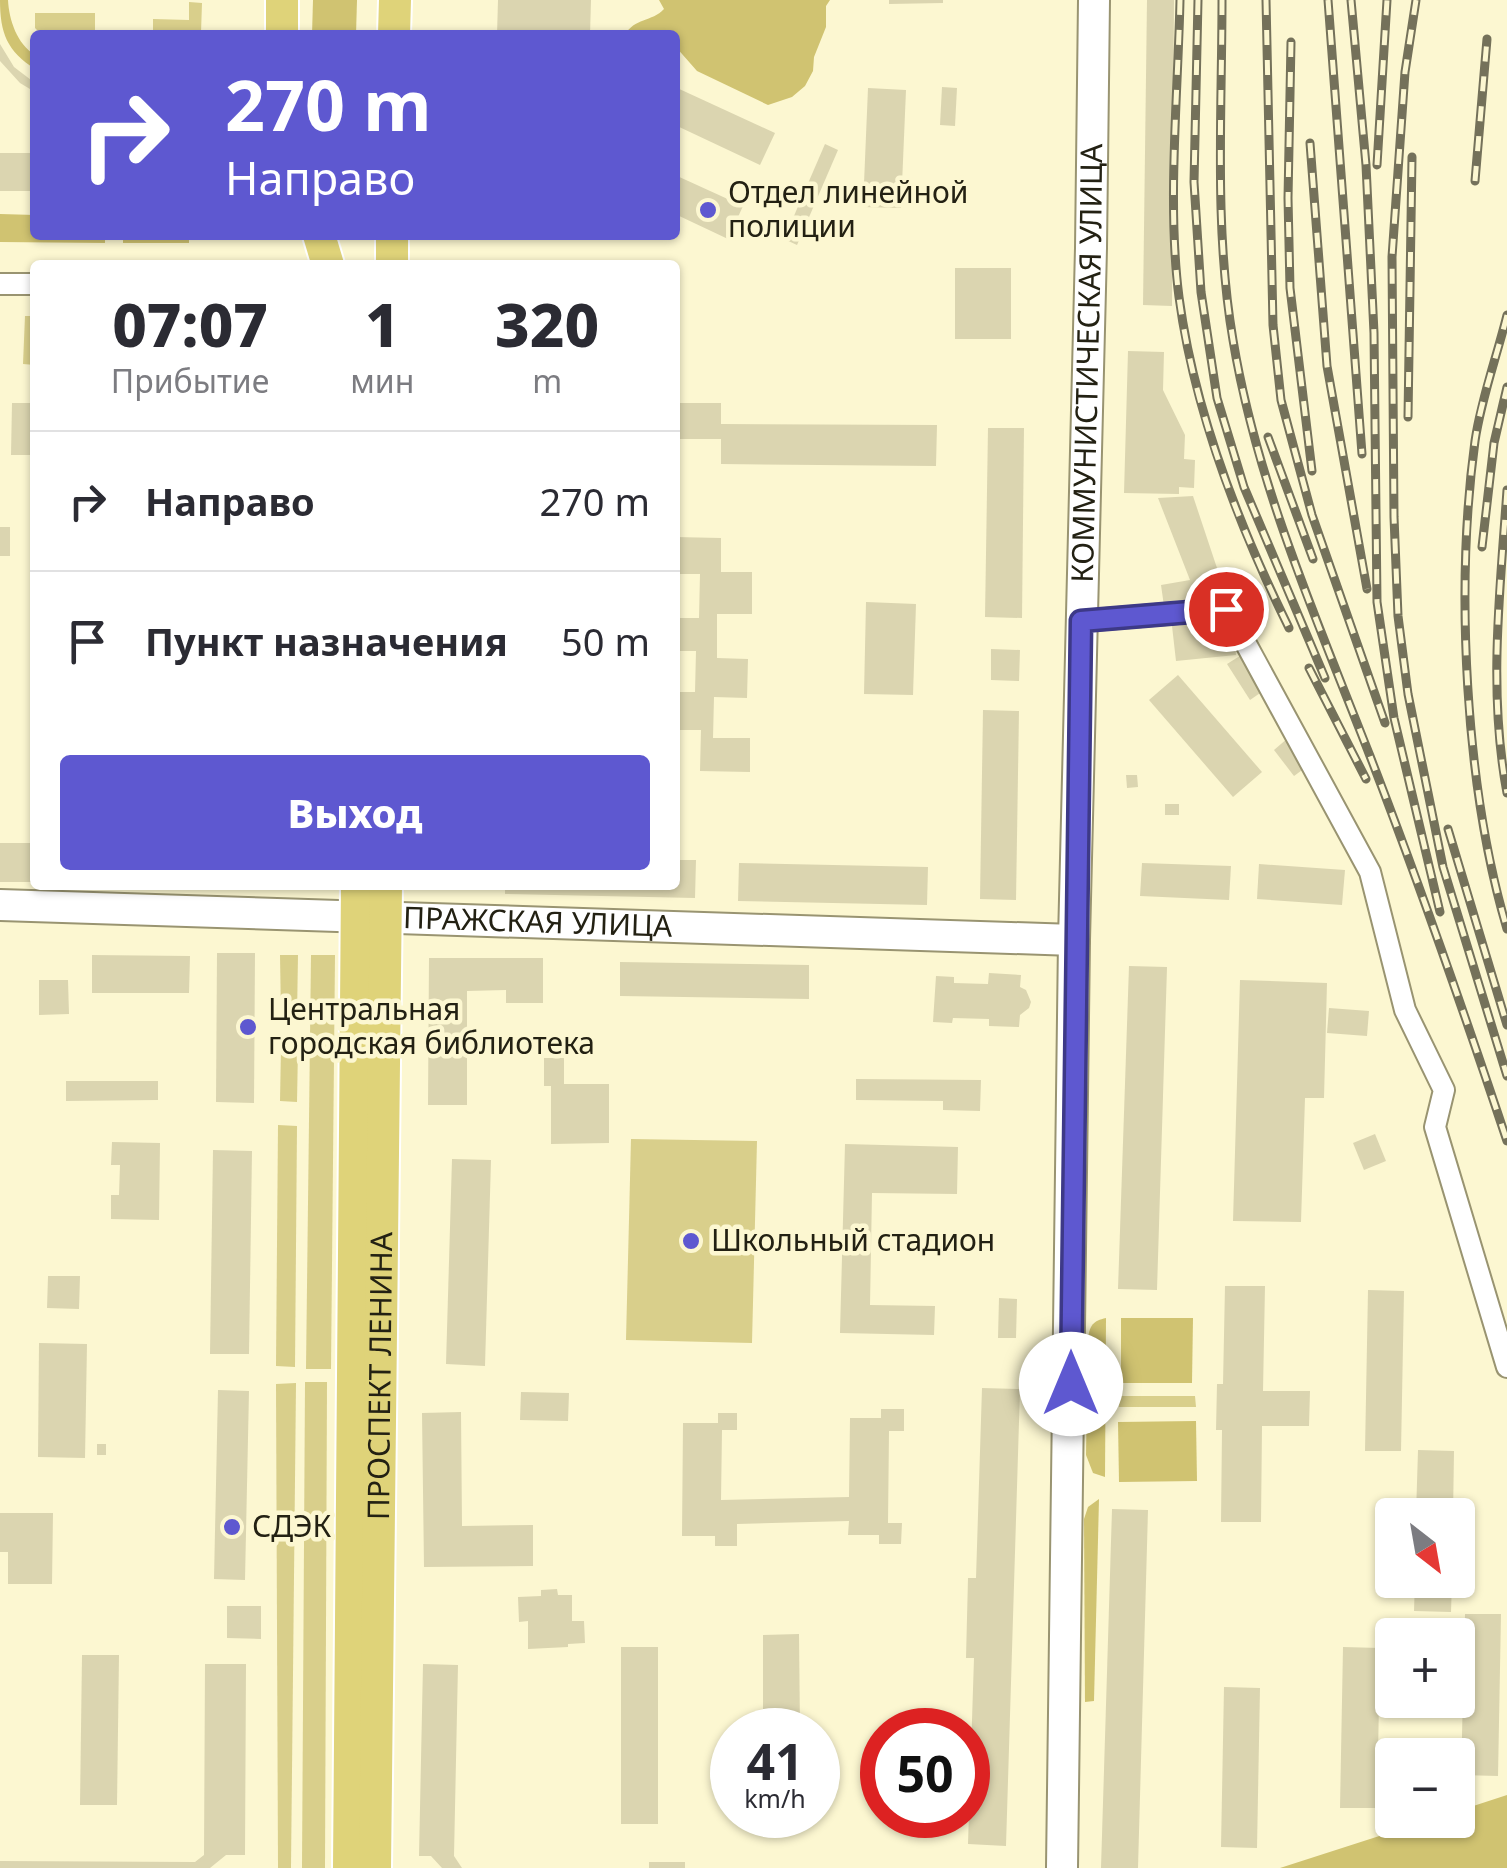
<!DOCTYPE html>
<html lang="ru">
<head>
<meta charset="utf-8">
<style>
	:root { --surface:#fff; --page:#f2f2f3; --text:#2b2b33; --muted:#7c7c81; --line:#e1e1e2; --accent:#5e58d0 }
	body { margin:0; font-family:"Noto Sans",sans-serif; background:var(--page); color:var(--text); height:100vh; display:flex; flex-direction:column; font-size:38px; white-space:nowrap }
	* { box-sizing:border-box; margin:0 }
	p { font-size:32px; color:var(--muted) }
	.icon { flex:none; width:55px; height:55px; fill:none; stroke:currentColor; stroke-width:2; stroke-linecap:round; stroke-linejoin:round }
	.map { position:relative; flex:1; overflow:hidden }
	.details { position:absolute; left:30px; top:260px; width:650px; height:630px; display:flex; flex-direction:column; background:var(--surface); border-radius:10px; box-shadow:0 2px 8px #0004 }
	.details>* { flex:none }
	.banner { position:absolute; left:30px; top:30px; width:650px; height:210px; border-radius:10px; box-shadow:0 2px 8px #0004; background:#5e58d0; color:#fff; overflow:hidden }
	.needle { width:65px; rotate:149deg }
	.fabs { position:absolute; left:1375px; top:1498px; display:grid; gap:20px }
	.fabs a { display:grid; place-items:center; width:100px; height:100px; border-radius:10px; background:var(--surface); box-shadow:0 2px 8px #0004; font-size:50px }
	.speed { position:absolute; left:710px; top:1708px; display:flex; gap:20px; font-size:50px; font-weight:700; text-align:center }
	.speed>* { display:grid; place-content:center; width:130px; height:130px; border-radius:50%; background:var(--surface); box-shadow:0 2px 8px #0004; line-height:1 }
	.speed small { font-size:25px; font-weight:400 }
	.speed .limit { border:15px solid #d22; background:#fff; color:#111 }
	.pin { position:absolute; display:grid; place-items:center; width:85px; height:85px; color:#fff; margin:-42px; border:5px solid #fff; border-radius:50%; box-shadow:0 2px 10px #0007 }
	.me { position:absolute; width:110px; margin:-55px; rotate:0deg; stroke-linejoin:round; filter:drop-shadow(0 0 8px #0008) }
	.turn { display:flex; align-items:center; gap:35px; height:210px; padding:0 30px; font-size:45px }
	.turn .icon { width:130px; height:130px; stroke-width:2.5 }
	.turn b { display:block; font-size:70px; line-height:85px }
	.eta { display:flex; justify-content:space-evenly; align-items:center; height:170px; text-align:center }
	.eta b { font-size:60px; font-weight:800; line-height:70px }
	.cta { display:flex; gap:20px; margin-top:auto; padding:20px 30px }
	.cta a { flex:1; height:115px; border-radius:10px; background:var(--accent); color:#fff; font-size:40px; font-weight:800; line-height:115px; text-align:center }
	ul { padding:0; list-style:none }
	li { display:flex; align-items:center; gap:30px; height:140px; padding:0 30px; border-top:2px solid var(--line) }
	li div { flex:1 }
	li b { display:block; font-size:38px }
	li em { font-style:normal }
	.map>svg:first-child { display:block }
</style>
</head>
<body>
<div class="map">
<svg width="1507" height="1868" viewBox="0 0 1507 1868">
	<rect width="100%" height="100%" fill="#fcf7d1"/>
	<g fill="#d9cf8b">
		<path d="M 189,2 L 202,3 L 201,33 L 153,31 L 153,19 L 189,20 Z"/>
		<path d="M 35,13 L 95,13 L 95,35 L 42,35 L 35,28 Z"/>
		<path d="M 25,316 L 35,316 L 35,365 L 23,364 Z"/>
		<path d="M 280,955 L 298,955 L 297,1016 L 281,1016 Z"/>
		<path d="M 311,955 L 335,955 L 331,1369 L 306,1369 Z"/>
		<path d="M 281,1048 L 298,1048 L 297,1102 L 280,1101 Z"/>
		<path d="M 278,1125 L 297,1126 L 295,1367 L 276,1366 Z"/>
		<path d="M 631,1139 L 757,1141 L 752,1343 L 626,1340 Z"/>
		<path d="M 305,1382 L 327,1382 L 325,1868 L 302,1868 Z"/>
		<path d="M 296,1383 L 291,1868 L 278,1868 L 276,1384 Z"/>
		<path d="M 1119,1396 L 1195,1396 L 1196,1407 L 1119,1407 Z"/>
	</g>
	<g fill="#d0c371">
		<path d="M 0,0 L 8,0 C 9,20 17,44 35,55 L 35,69 C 7,51 0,33 0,0 Z"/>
		<path d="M 313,0 L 357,0 L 356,35 L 312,35 Z"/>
		<path d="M 659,0 L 830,0 L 826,6 L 826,27 L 814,57 L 813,71 L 805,86 L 792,97 L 768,105 L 697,71 L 675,46 L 675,35 L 625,35 C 634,18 652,22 664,9 Z"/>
		<path d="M 0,214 L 35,215 L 35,235 L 105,235 L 105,243 L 0,242 Z"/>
		<rect x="123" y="235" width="66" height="8"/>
		<path d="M 1106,1318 L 1105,1477 L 1093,1473 L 1086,1455 L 1088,1338 C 1090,1325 1093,1321 1106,1318 Z"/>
		<path d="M 1121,1318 L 1193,1318 L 1192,1383 L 1121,1383 Z"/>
		<path d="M 1196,1421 L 1197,1481 L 1119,1482 L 1118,1422 Z"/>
		<path d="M 1099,1499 L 1094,1701 L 1085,1702 L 1084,1519 L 1088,1507 Z"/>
		<path d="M 1507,1795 L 1507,1868 L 1280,1868 L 1429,1820 L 1458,1820 L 1458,1811 Z"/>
	</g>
	<g fill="#dbd5b0">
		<path d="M 498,0 L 591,0 L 590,35 L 497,35 Z"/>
		<path d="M 889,0 L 943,0 L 943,3 L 889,4 Z"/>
		<path d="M 1147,0 L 1174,0 L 1172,306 L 1143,305 Z"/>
		<path d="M 0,44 L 14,67 L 35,83 L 35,92 L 20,83 L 0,61 Z"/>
		<path d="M 675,87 L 775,133 L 760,165 L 675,125 Z"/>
		<path d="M 942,87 L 957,88 L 955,126 L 940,125 Z"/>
		<path d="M 868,88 L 906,90 L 901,208 L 863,207 Z"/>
		<path d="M 825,144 L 838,150 L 797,245 L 784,239 Z"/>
		<rect x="0" y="153" width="35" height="38"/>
		<path d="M 675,175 L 743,206 L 728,239 L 675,214 Z"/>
		<rect x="955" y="268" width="56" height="71"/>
		<rect x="675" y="313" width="5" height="30"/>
		<path d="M 1128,351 L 1164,352 L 1163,390 L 1185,435 L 1184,459 L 1195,460 L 1194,488 L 1179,487 L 1179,494 L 1124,493 Z"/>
		<path d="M 12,403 L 35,403 L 35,455 L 11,455 Z"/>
		<path d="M 675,403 L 721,403 L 721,424 L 937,425 L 936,466 L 721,464 L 721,439 L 675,439 Z"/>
		<path d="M 988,428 L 1024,428 L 1022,618 L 985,617 Z"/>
		<path d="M 1193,496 L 1222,583 L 1210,603 L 1164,606 L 1161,585 L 1190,580 L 1158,498 Z"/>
		<rect x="0" y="527" width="10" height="29"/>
		<path d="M 675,537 L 721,538 L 721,572 L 752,572 L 752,614 L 717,614 L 717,658 L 748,659 L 747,698 L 714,697 L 713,738 L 750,738 L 750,772 L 700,771 L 701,730 L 675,730 L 675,692 L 695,692 L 696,651 L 675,651 L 675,618 L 699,618 L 700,574 L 675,574 Z"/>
		<path d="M 866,602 L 916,604 L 913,695 L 864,694 Z"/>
		<path d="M 1225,621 L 1226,637 L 1234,636 L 1236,655 L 1176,661 L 1172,626 Z"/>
		<path d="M 991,649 L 1020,650 L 1019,681 L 991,680 Z"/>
		<path d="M 1243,654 L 1266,689 L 1250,700 L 1227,664 Z"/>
		<path d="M 1178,675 L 1262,772 L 1233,797 L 1149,700 Z"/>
		<path d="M 983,710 L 1019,711 L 1016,900 L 980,899 Z"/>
		<path d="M 1288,738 L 1309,765 L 1294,776 L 1274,750 Z"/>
		<path d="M 1126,775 L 1137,775 L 1138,787 L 1127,788 Z"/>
		<rect x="1165" y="804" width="14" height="11"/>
		<rect x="0" y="843" width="35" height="39"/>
		<path d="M 675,860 L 696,860 L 695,898 L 505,894 L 505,885 L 675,885 Z"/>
		<path d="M 739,863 L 928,867 L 927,905 L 738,901 Z"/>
		<path d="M 1142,863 L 1231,866 L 1229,900 L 1140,896 Z"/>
		<path d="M 1259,864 L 1345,870 L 1342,905 L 1257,899 Z"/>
		<path d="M 217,953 L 255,953 L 254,1103 L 216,1102 Z"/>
		<path d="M 92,955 L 190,956 L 189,993 L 92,993 Z"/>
		<path d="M 429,958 L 543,958 L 543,1003 L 506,1003 L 506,990 L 467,991 L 467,1105 L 428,1105 Z"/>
		<path d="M 620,962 L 809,965 L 809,999 L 620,996 Z"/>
		<path d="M 1129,966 L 1167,967 L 1157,1290 L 1118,1289 Z"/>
		<path d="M 989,973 L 1021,975 L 1020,987 L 1026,990 L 1031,1002 L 1029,1008 L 1020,1015 L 1019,1027 L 989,1026 L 989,1019 L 953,1018 L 952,1023 L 933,1022 L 936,976 L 954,977 L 954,983 L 988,984 Z"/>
		<path d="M 39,980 L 68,980 L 69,1014 L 39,1015 Z"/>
		<path d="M 1240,980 L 1327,983 L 1324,1098 L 1305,1098 L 1301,1222 L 1233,1221 Z"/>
		<path d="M 1329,1008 L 1369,1011 L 1367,1036 L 1327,1033 Z"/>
		<path d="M 544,1058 L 564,1058 L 564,1084 L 609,1084 L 609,1143 L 551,1144 L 551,1086 L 544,1086 Z"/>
		<path d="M 856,1079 L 981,1080 L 980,1111 L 943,1110 L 943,1101 L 856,1100 Z"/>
		<path d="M 66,1081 L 158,1081 L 158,1100 L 66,1101 Z"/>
		<path d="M 1375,1134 L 1386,1161 L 1364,1170 L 1353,1143 Z"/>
		<path d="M 112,1142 L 160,1143 L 159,1220 L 111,1219 L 111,1195 L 119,1195 L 120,1165 L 111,1165 Z"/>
		<path d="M 845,1144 L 958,1147 L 957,1194 L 872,1193 L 870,1305 L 935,1306 L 934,1335 L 840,1333 Z"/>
		<path d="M 213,1150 L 252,1151 L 249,1354 L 210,1354 Z"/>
		<path d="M 452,1159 L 491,1160 L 485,1366 L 446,1364 Z"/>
		<path d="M 48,1276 L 80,1276 L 79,1309 L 47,1308 Z"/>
		<path d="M 1225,1286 L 1265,1286 L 1263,1391 L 1310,1391 L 1309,1426 L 1262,1426 L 1261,1522 L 1221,1522 L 1222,1430 L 1216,1430 L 1217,1384 L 1223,1384 Z"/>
		<path d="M 1368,1290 L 1404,1291 L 1401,1451 L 1365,1451 Z"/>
		<path d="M 999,1298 L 1017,1299 L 1016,1338 L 998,1338 Z"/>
		<path d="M 39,1343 L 87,1344 L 85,1458 L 38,1457 Z"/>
		<path d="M 982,1388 L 1020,1389 L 1006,1846 L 968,1844 L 974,1658 L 966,1658 L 968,1578 L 976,1578 Z"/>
		<path d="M 218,1390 L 249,1391 L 245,1580 L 214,1579 Z"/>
		<path d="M 521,1392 L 569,1393 L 568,1421 L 520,1420 Z"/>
		<path d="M 881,1409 L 904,1409 L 904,1431 L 889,1431 L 888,1523 L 902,1523 L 901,1544 L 879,1544 L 879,1535 L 848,1535 L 849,1521 L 737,1524 L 737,1546 L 715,1546 L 715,1536 L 682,1536 L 683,1423 L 718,1423 L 718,1413 L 737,1413 L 737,1430 L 722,1430 L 721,1500 L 849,1497 L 850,1418 L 881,1418 Z"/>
		<path d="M 461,1412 L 462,1526 L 533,1525 L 533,1566 L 424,1567 L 422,1413 Z"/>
		<rect x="97" y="1444" width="9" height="11"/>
		<path d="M 1418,1450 L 1454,1451 L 1453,1515 L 1416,1515 Z"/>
		<path d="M 1112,1509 L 1148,1510 L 1138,1868 L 1101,1868 Z"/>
		<path d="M 0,1513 L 53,1513 L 52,1584 L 8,1584 L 8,1552 L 0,1552 Z"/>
		<path d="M 1415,1580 L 1452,1580 L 1451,1612 L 1414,1611 Z"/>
		<path d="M 557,1589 L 558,1595 L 572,1595 L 572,1621 L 584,1621 L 585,1643 L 568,1644 L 568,1647 L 528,1649 L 528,1621 L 519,1622 L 518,1597 L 541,1596 L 541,1590 Z"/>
		<path d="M 227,1606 L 261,1606 L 261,1639 L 227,1638 Z"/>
		<path d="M 1465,1614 L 1501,1614 L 1498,1776 L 1461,1775 Z"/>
		<path d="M 799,1634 L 800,1730 L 763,1730 L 763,1635 Z"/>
		<rect x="621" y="1647" width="37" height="177"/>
		<path d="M 1343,1647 L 1380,1648 L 1377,1808 L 1340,1808 Z"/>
		<path d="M 82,1655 L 119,1655 L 117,1805 L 80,1805 Z"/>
		<path d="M 205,1664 L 246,1664 L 245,1855 L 226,1855 L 210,1868 L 0,1868 L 0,1861 L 195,1862 L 204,1855 Z"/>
		<path d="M 423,1664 L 458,1665 L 454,1856 L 462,1868 L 442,1868 L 431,1856 L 419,1856 Z"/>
		<path d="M 1224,1687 L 1260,1688 L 1257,1848 L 1221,1847 Z"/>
		<path d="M 764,1815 L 801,1815 L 801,1823 L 764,1824 Z"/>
		<rect x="649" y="1862" width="36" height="6"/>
	</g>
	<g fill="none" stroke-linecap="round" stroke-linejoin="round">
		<defs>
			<g id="street">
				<path d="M 0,284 L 35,284"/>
				<path d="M 1081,621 L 1227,609 L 1370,872 L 1405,1010 L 1444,1090 L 1435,1127 L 1507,1367"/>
			</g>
			<g id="secondary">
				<path id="s1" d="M 0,905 L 1074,940"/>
				<path id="s2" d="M 1062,1868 L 1074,940 L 1091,248 L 1094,0"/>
			</g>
			<g id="primary">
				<path d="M 282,35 L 282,0"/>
				<path d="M 394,35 L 395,0"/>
				<path d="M 319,235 L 328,265"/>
				<path d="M 392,265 L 392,235"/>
				<path d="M 349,1868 L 357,885"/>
				<path id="s3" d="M 375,1868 L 386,885"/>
			</g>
		</defs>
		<use href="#street" stroke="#999471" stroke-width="24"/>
		<use href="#secondary" stroke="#999471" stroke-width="34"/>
		<use href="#primary" stroke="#fff" stroke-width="36"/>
		<use href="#street" stroke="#fff" stroke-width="20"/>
		<use href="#secondary" stroke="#fff" stroke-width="30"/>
		<use href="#primary" stroke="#dfd379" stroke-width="32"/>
		<defs>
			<g id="rail">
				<path d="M 1180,0 C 1178,94 1167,205 1179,297 C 1194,411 1238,524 1289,628"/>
				<path d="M 1198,0 L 1194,182 L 1201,292 L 1217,398 L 1244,487 L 1325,678"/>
				<path d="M 1222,0 C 1222,112 1214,229 1233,340 C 1257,485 1317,620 1370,756 C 1419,883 1464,1012 1507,1141"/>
				<path d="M 1266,0 L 1273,325 L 1281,400 L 1312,515 L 1385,723"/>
				<path d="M 1328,0 L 1362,454"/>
				<path d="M 1351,0 L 1366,165 L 1374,333 L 1377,602 L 1394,718 L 1440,912"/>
				<path d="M 1416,0 L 1405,72 L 1392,257 L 1394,517 L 1398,616 L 1408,694 L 1443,867 L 1507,1076"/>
				<path d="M 1291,42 L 1288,198 L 1290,288 L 1312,471"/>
				<path d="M 1310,143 L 1327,366 L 1367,589"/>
				<path d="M 1377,165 L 1387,0"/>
				<path d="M 1475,181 L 1487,39"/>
				<path d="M 1507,315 C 1497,356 1481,399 1475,441 C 1455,588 1465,787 1507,929"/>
				<path d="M 1408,417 L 1412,157"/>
				<path d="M 1268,437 L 1313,559"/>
				<path d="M 1507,490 C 1500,591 1488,692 1507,793"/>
				<path d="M 1482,547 L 1494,443 L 1507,387"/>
				<path d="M 1309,668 L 1366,779"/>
				<path d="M 1448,829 L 1507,1025"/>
			</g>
		</defs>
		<use href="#rail" stroke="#74715a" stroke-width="9"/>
		<use href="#rail" stroke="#fcf7d1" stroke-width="5" stroke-dasharray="15" stroke-linecap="butt"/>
	</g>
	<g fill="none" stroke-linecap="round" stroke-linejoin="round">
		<defs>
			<path id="route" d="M 1071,1384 L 1081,621 L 1226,609"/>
		</defs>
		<use href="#route" stroke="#3d3987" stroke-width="25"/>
		<use href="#route" stroke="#5e58d0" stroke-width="18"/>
	</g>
	<g fill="#5e58d0" stroke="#fcf7d1" stroke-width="4">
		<circle cx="708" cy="210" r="10"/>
		<circle cx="248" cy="1027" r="10"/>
		<circle cx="691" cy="1241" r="10"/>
		<circle cx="232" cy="1527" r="10"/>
	</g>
	<g text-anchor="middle" stroke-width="9" stroke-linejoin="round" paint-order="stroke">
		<g font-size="30" fill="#232113" stroke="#fcf7d1" text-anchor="start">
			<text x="728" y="203">Отдел линейной<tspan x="728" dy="34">полиции</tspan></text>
			<text x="268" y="1020">Центральная<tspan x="268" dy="34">городская библиотека</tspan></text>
			<text x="711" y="1251">Школьный стадион</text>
			<text x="252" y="1537">СДЭК</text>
		</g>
		<g font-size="30" fill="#232113" stroke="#fcf7d1">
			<text dy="10" stroke="none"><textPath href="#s2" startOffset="1505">КОММУНИСТИЧЕСКАЯ УЛИЦА</textPath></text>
			<text dy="10" stroke="none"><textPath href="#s1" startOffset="538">ПРАЖСКАЯ УЛИЦА</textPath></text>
			<text dy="10" stroke="none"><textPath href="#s3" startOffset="492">ПРОСПЕКТ ЛЕНИНА</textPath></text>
		</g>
	</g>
</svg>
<div class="fabs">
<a><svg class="needle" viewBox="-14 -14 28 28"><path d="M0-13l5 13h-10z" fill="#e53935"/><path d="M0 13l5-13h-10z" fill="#7c7c81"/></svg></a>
<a>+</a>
<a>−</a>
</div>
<div class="speed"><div>41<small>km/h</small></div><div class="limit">50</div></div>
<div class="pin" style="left:1226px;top:609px;background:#d93025"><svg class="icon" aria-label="arrive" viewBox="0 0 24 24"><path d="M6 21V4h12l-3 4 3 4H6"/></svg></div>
<svg class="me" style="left:1071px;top:1384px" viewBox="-20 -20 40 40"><circle r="19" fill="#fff"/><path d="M0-13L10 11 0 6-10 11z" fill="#5e58d0"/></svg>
<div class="banner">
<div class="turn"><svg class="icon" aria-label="right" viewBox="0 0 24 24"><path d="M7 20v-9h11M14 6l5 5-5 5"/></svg><div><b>270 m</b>Направо</div></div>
</div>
<section class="details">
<div class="eta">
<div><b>07:07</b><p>Прибытие</p></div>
<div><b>1</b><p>мин</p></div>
<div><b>320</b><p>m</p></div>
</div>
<ul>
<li><svg class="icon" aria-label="right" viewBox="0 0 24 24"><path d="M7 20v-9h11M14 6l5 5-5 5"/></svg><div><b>Направо</b></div><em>270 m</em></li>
<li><svg class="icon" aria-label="arrive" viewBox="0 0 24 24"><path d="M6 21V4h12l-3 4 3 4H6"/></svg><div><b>Пункт назначения</b></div><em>50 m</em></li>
</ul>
<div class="cta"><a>Выход</a></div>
</section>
</div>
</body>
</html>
